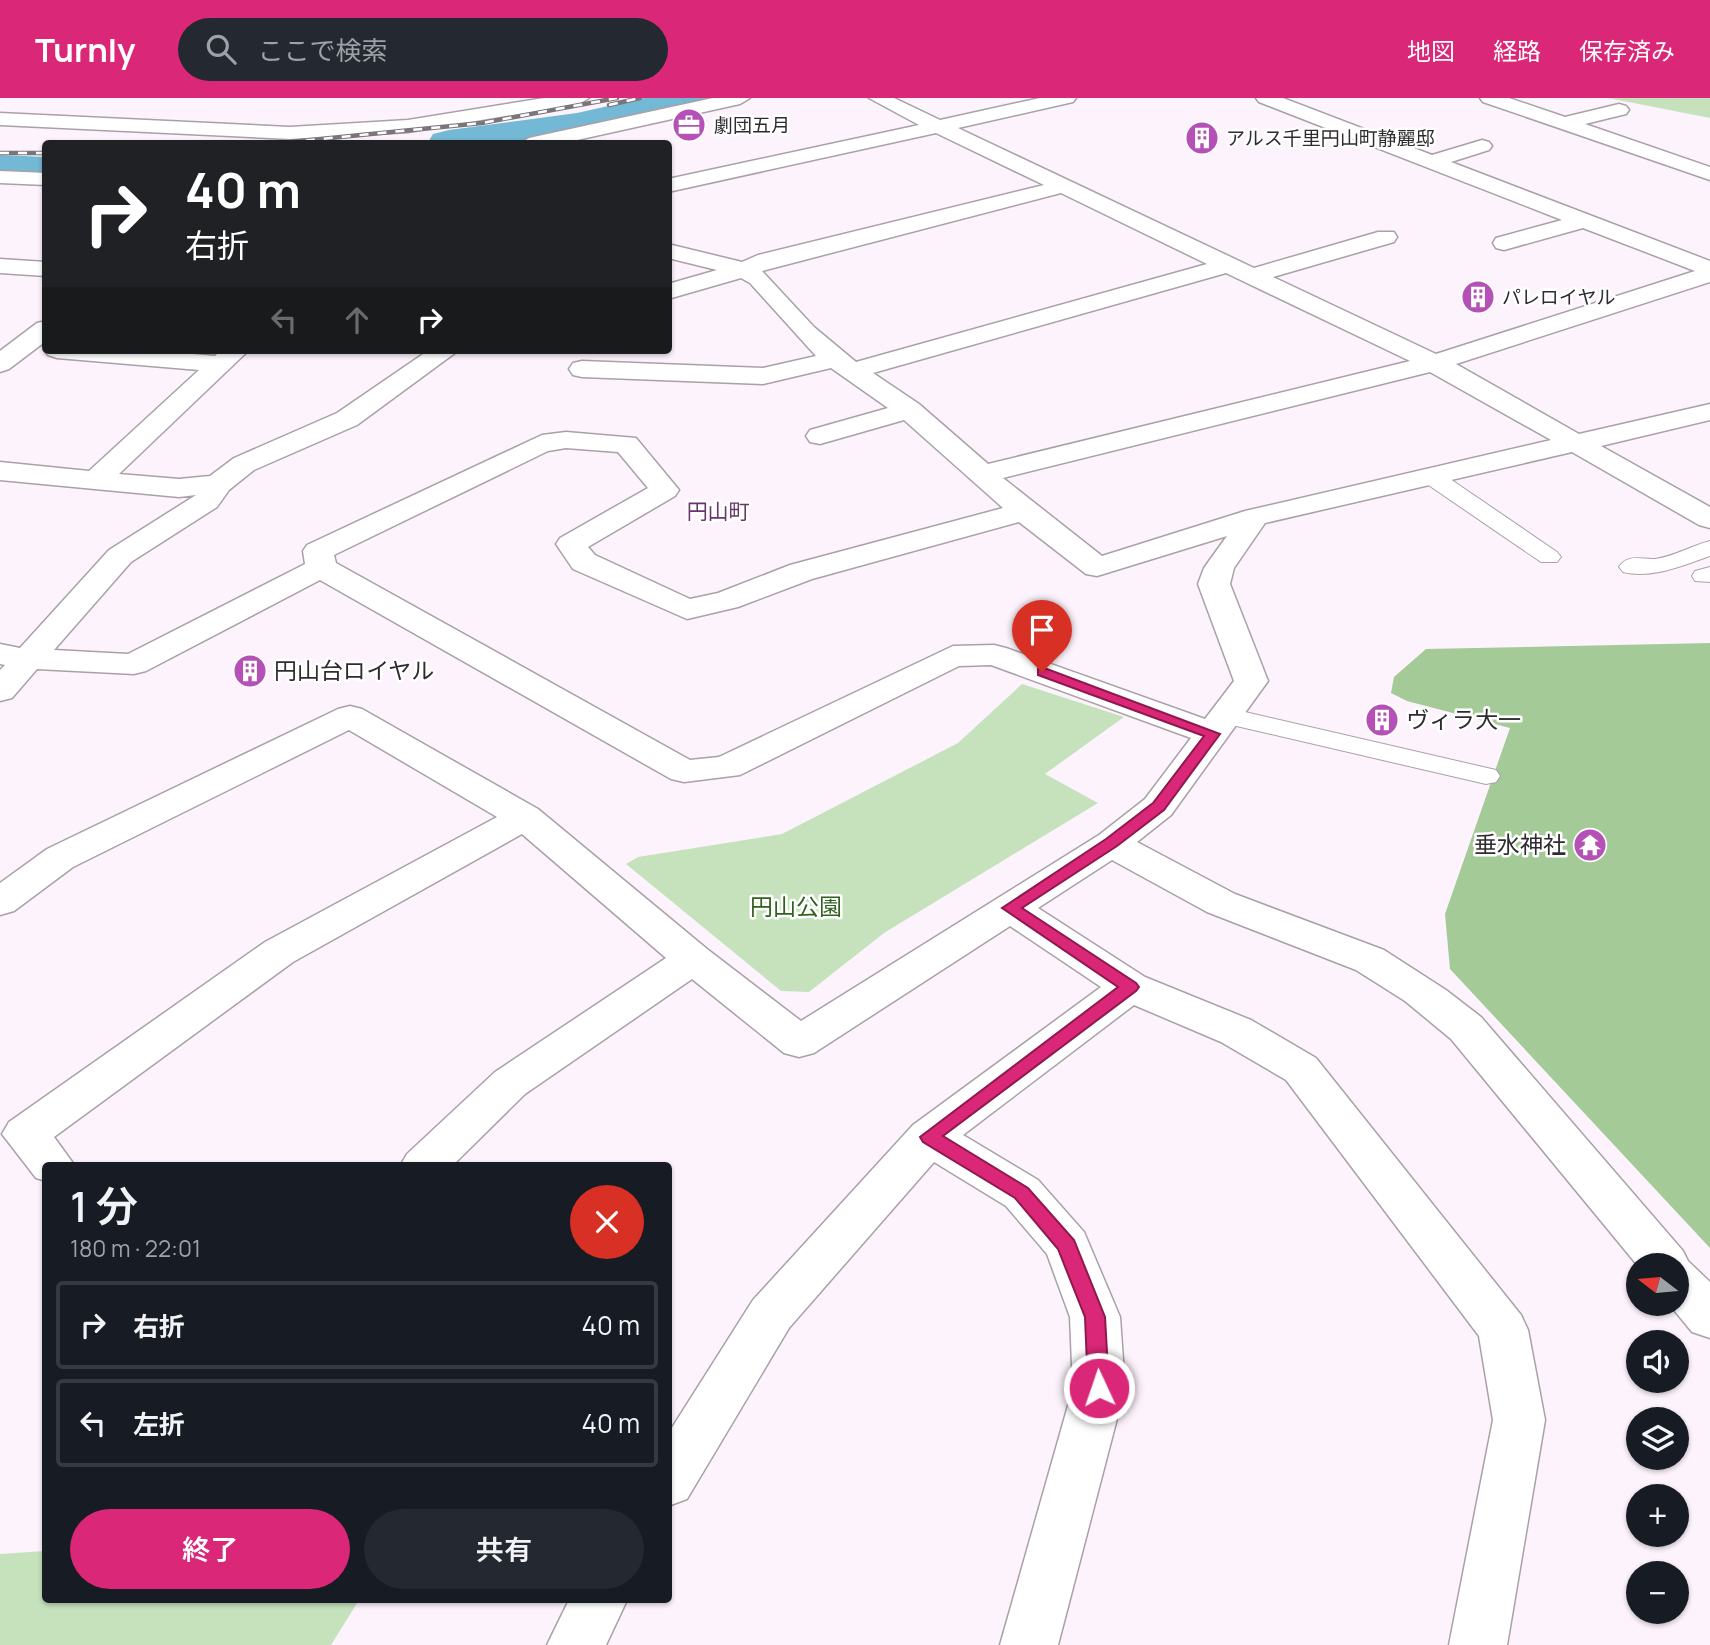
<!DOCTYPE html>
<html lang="ja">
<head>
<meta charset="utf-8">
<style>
	:root { --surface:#171b24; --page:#242831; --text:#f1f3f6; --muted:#9ea1a6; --line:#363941; --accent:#db2777 }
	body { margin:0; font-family:Manrope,"Noto Sans JP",sans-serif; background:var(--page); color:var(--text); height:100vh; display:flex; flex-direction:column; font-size:26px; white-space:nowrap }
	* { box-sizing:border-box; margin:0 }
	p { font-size:23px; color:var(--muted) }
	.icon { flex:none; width:38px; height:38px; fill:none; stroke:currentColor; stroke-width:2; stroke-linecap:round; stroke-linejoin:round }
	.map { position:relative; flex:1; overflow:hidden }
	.drawer { position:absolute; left:42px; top:1064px; width:630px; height:441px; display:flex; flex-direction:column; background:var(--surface); border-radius:7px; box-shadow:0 2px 5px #0004 }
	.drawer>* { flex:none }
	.guide { position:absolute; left:42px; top:42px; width:630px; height:214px; border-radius:7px; box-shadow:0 2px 5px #0004; background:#202124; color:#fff; overflow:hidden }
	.needle { width:46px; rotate:286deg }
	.fabs { position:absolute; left:1626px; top:1155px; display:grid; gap:14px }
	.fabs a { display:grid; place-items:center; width:63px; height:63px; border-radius:50%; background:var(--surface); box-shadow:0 2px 5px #0004; font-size:35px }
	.pin { position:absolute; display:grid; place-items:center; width:60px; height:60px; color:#fff; margin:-72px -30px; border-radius:50% 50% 50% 0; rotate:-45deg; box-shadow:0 0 7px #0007 }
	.pin .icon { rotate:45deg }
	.me { position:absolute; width:77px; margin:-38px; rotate:357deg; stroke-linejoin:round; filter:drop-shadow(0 0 5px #0008) }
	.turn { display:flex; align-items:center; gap:24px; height:147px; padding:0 28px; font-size:32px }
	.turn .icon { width:91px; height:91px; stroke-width:2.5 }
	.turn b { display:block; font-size:49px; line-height:60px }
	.lanes { display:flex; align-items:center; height:66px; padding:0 28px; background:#0003; justify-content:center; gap:35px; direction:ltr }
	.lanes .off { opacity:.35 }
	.round { display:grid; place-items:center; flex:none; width:74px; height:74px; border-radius:37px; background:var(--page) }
	.overview { display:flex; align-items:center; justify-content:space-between; height:119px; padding:0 28px }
	h1 { font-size:42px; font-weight:600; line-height:52px }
	.cta { display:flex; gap:14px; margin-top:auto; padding:14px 28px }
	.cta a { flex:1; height:80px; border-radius:42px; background:var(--accent); color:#fff; font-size:28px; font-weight:600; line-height:80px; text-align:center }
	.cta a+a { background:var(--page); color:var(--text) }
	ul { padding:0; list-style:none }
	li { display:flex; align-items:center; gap:21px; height:88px; margin:0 14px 10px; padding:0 14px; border:4px solid var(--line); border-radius:7px }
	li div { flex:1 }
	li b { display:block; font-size:26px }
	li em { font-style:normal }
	header { display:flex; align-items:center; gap:42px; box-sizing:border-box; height:98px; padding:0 35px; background:var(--accent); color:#fff }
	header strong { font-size:33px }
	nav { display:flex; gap:38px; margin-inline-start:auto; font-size:24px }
	.search { width:490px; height:63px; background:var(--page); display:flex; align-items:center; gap:18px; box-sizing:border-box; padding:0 24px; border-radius:38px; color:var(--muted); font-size:26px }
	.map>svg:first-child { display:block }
</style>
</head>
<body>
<header>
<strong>Turnly</strong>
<div class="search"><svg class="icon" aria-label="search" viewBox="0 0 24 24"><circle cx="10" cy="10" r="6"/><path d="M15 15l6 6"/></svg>ここで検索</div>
<nav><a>地図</a><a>経路</a><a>保存済み</a></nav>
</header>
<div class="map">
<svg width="1710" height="1547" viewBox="0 0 1710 1547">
	<rect width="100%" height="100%" fill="#fdf3fc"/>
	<g fill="#c6e2bd">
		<path d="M 1608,0 L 1710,0 L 1710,20 Z"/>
		<path d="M 1022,586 L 1124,619 L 1045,676 L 1098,705 L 884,835 L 809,894 L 781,893 L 626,766 L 638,759 L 782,736 L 958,645 Z"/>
		<path d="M 45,1453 L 46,1502 L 359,1502 L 331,1547 L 0,1547 L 0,1456 Z"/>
	</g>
	<path fill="#a4ca98" d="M 1710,545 L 1710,1150 L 1450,871 L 1445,816 L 1510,630 L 1407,603 L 1391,595 L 1394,579 L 1426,551 Z"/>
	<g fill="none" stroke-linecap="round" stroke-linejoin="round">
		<g fill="#73b8d4" fill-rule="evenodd">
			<path d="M 644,0 L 724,0 L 718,9 L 548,46 L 427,46 L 433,36 L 449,32 L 577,15 Z"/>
			<path d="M 0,57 L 46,59 L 46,87 L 0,85 Z"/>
		</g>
		<defs>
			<g id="service">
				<path d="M 1432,372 L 1440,374 L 1557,454 L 1561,459 L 1557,464 L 1541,464 L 1424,384 L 1421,379 L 1424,374 Z"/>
				<path d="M 1710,443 L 1710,458 C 1681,468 1652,481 1623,474 L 1619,469 C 1628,455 1643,462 1655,461 C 1673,459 1693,447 1710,443 Z"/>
				<path d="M 1710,469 L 1710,484 L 1695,483 L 1692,478 L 1695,473 Z"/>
				<path d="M 1228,610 L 1496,672 L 1500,678 L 1496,684 L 1486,686 L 1219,624 L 1215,618 L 1219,612 Z"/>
			</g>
			<g id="minor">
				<path d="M 544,0 L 589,0 L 579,6 L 408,34 L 290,41 L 0,27 L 0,15 L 290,29 L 408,22 Z"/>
				<path d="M 869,0 L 894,0 L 940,22 L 1040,0 L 1076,0 L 1073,4 L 958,30 L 1254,170 L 1378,134 L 1394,134 L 1397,139 L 1394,144 L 1273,179 L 1436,256 L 1695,173 L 1583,130 L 1504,152 L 1496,150 L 1493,145 L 1496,140 L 1562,122 L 1259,4 L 1256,0 L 1283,0 L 1432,57 L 1482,42 L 1489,44 L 1492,48 L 1489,52 L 1451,64 L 1710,163 L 1710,184 L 1456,266 L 1579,336 L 1710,306 L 1710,322 L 1601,348 L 1710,409 L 1710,430 L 1699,427 L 1572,354 L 1265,425 L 1234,470 L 1230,486 L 1268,583 L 1171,717 L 1137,744 L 1235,796 L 1384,852 L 1446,892 L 1481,919 L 1683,1153 L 1688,1163 L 1710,1184 L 1710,1240 L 1692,1234 L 1669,1206 L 1676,1206 L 1676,1167 L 1638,1168 L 1451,941 L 1405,903 L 1356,872 L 1207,814 L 1112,762 L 1038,810 L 1145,879 L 1251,922 L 1316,960 L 1521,1217 L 1528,1232 L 1545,1322 L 1507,1547 L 1449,1547 L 1493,1322 L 1479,1238 L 1286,982 L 1221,944 L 1134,907 L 963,1037 L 1038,1082 L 1084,1134 L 1120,1219 L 1125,1290 L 1058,1547 L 1000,1547 L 1073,1290 L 1070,1219 L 1047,1156 L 1006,1108 L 934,1064 L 789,1230 L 687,1401 L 668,1408 L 668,1336 L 753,1202 L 913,1027 L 1101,889 L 1010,828 L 814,955 L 799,959 L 784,955 L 692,881 L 525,996 L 452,1068 L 400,1068 L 407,1056 L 495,974 L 666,860 L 522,736 L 293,864 L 54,1039 L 75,1068 L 46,1068 L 46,1083 L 36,1080 L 2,1036 L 9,1024 L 265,844 L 497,719 L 349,632 L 73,769 L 14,813 L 0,817 L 0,785 L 47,751 L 338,611 L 350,608 L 362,611 L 538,711 L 707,851 L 801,923 L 1099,737 L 1145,701 L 1191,640 L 991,567 L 959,568 L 740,677 L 684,684 L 671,681 L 320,482 L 146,573 L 134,576 L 37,571 L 12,600 L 0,603 L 0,572 L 5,567 L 0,566 L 0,546 L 20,550 L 109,452 L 196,397 L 179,399 L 0,382 L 0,364 L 89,373 L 199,272 L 57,260 L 48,257 L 44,252 L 46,250 L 147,252 L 215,258 L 221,252 L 249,252 L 119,376 L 179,381 L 210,378 L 234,360 L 337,315 L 429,252 L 459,252 L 357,327 L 254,372 L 229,392 L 217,409 L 131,464 L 54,552 L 128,556 L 305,466 L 303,453 L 307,447 L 542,337 L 566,334 L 636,340 L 679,392 L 675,398 L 588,449 L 595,457 L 690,501 L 718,495 L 790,467 L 1003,410 L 904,322 L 820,346 L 810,344 L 806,338 L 810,332 L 888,310 L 831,270 L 763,286 L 582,279 L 573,277 L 569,271 L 573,265 L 582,263 L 763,270 L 816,258 L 750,185 L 741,180 L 668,201 L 668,186 L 717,172 L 668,160 L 668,146 L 742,164 L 758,157 L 1044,87 L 936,35 L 668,94 L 668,81 L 919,27 ZM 1061,95 L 1207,166 L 856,264 L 814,229 L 762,173 ZM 1226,175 L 1410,263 L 988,366 L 919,306 L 873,275 ZM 1430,274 L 1551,342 L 1245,413 L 1102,458 L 1003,380 ZM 566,350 L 618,354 L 648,390 L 560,440 L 556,446 L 573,471 L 687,521 L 738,509 L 812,481 L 1019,424 L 1086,476 L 1097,478 L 1227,438 L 1204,470 L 1198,486 L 1234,583 L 1205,621 L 1006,550 L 994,547 L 953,548 L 719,659 L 690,662 L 336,465 L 334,457 L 548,353 Z"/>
				<path d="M 1480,0 L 1509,0 L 1565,19 L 1619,6 L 1626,8 L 1629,12 L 1626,16 L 1585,26 L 1710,69 L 1710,82 L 1483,4 Z"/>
				<path d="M 0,161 L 46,164 L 46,178 L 0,175 Z"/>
				<path d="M 46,223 L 46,243 L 9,271 L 0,274 L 0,253 L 37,225 Z"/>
				<path d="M 569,1502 L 627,1502 L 606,1547 L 547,1547 Z"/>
			</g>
			<g id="secondary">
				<path d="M 713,0 L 750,0 L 740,6 L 559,46 L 519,46 L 529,40 Z"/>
				<path d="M 0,73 L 46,75 L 46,87 L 0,85 Z"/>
			</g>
		</defs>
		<use href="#service" stroke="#a9a0a8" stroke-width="2"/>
		<use href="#minor" stroke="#a9a0a8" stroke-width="3"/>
		<use href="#secondary" stroke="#a9a0a8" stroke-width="3"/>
		<use href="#service" fill="#fff" fill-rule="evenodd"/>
		<use href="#minor" fill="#fff" fill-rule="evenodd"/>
		<use href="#secondary" fill="#fff" fill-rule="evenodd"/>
		<defs>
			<g id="rail">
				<path d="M 609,7 L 640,0"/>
				<path d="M 270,46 L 482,25 L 617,0"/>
				<path d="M 0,55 L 46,55"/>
			</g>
		</defs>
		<use href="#rail" stroke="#7a757a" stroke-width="4.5"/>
		<use href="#rail" stroke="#fff" stroke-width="2.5" stroke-dasharray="9" stroke-linecap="butt"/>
	</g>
	<path fill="#db2777" stroke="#8e194d" stroke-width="2" d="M 1038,571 L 1047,571 L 1220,636 L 1164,712 L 1117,748 L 1022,810 L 1136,885 L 1139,889 L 1136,893 L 943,1038 L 1028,1090 L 1074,1142 L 1105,1219 L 1109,1290 L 1106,1296 L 1099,1299 L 1091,1296 L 1088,1290 L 1085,1219 L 1058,1151 L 1015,1100 L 923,1044 L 920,1039 L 1118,889 L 1002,810 L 1106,741 L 1153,705 L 1204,638 L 1038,577 Z"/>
	<defs>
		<symbol id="office-disc" viewBox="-11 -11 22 22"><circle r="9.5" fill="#b450b6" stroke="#fff"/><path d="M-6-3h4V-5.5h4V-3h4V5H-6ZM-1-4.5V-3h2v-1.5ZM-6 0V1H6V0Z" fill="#fff"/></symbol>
		<symbol id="building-disc" viewBox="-11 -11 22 22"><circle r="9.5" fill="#b450b6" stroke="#fff"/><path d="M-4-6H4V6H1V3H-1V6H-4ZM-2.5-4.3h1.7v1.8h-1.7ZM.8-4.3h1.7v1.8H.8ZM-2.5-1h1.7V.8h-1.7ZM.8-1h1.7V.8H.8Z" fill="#fff"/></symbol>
		<symbol id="temple-disc" viewBox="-11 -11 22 22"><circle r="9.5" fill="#b450b6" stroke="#fff"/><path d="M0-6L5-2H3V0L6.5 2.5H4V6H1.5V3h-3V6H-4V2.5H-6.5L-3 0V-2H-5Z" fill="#fff"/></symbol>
	</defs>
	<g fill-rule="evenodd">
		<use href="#office-disc" x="670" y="8" width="38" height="38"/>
		<use href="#building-disc" x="1183" y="21" width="38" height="38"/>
		<use href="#building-disc" x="1459" y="180" width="38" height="38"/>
		<use href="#building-disc" x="231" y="554" width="38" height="38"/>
		<use href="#building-disc" x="1363" y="603" width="38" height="38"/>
		<use href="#temple-disc" x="1571" y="728" width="38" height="38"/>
	</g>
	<g text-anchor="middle" stroke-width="5" stroke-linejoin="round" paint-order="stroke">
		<g font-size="19" fill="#2f2c2f" stroke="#fff" text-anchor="start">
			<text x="714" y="34">劇団五月</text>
			<text x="1226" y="47">アルス千里円山町静麗邸</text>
			<text x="1502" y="206">パレロイヤル</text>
		</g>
		<g font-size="21" fill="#683669" stroke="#fff">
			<text x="718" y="421">円山町</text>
		</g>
		<g font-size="23" fill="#2f2c2f" stroke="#fff" text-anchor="start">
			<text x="274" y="581">円山台ロイヤル</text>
			<text x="1406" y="630">ヴィラ大一</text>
			<text x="1566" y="755" text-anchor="end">垂水神社</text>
		</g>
		<g font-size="23" fill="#31611f" stroke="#fff">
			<text x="796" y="817">円山公園</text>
		</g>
	</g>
</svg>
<div class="fabs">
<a><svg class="needle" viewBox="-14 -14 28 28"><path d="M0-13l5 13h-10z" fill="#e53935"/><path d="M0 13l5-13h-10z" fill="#9ea1a6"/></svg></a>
<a><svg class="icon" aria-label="sound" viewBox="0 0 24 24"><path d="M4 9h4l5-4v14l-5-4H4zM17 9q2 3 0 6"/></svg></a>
<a><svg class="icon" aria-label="layers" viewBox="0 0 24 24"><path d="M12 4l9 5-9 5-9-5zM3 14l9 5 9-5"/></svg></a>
<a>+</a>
<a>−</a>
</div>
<div class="pin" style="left:1042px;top:574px;background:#d93025"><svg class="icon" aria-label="arrive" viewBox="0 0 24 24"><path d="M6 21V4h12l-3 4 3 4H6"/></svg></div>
<svg class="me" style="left:1099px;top:1290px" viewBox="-20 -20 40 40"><circle r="17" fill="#db2777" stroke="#fff" stroke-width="3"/><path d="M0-11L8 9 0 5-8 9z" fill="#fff"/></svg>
<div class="guide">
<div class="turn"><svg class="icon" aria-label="right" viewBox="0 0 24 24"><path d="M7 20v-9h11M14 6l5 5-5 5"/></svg><div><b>40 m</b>右折</div></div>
<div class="lanes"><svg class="icon off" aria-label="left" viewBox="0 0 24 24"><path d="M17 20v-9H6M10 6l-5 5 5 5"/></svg><svg class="icon off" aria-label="ahead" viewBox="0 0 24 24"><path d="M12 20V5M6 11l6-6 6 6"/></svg><svg class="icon" aria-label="right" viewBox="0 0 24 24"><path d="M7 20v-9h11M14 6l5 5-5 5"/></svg></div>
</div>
<section class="drawer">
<div class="overview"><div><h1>1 分</h1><p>180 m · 22:01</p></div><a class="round" style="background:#d93025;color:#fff"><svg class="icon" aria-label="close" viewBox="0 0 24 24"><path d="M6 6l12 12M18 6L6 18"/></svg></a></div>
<ul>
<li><svg class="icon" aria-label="right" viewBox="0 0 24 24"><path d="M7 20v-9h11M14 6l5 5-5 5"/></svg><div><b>右折</b></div><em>40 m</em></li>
<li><svg class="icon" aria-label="left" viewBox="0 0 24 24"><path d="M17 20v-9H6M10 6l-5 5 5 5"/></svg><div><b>左折</b></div><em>40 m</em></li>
</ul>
<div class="cta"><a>終了</a><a>共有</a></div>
</section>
</div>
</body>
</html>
